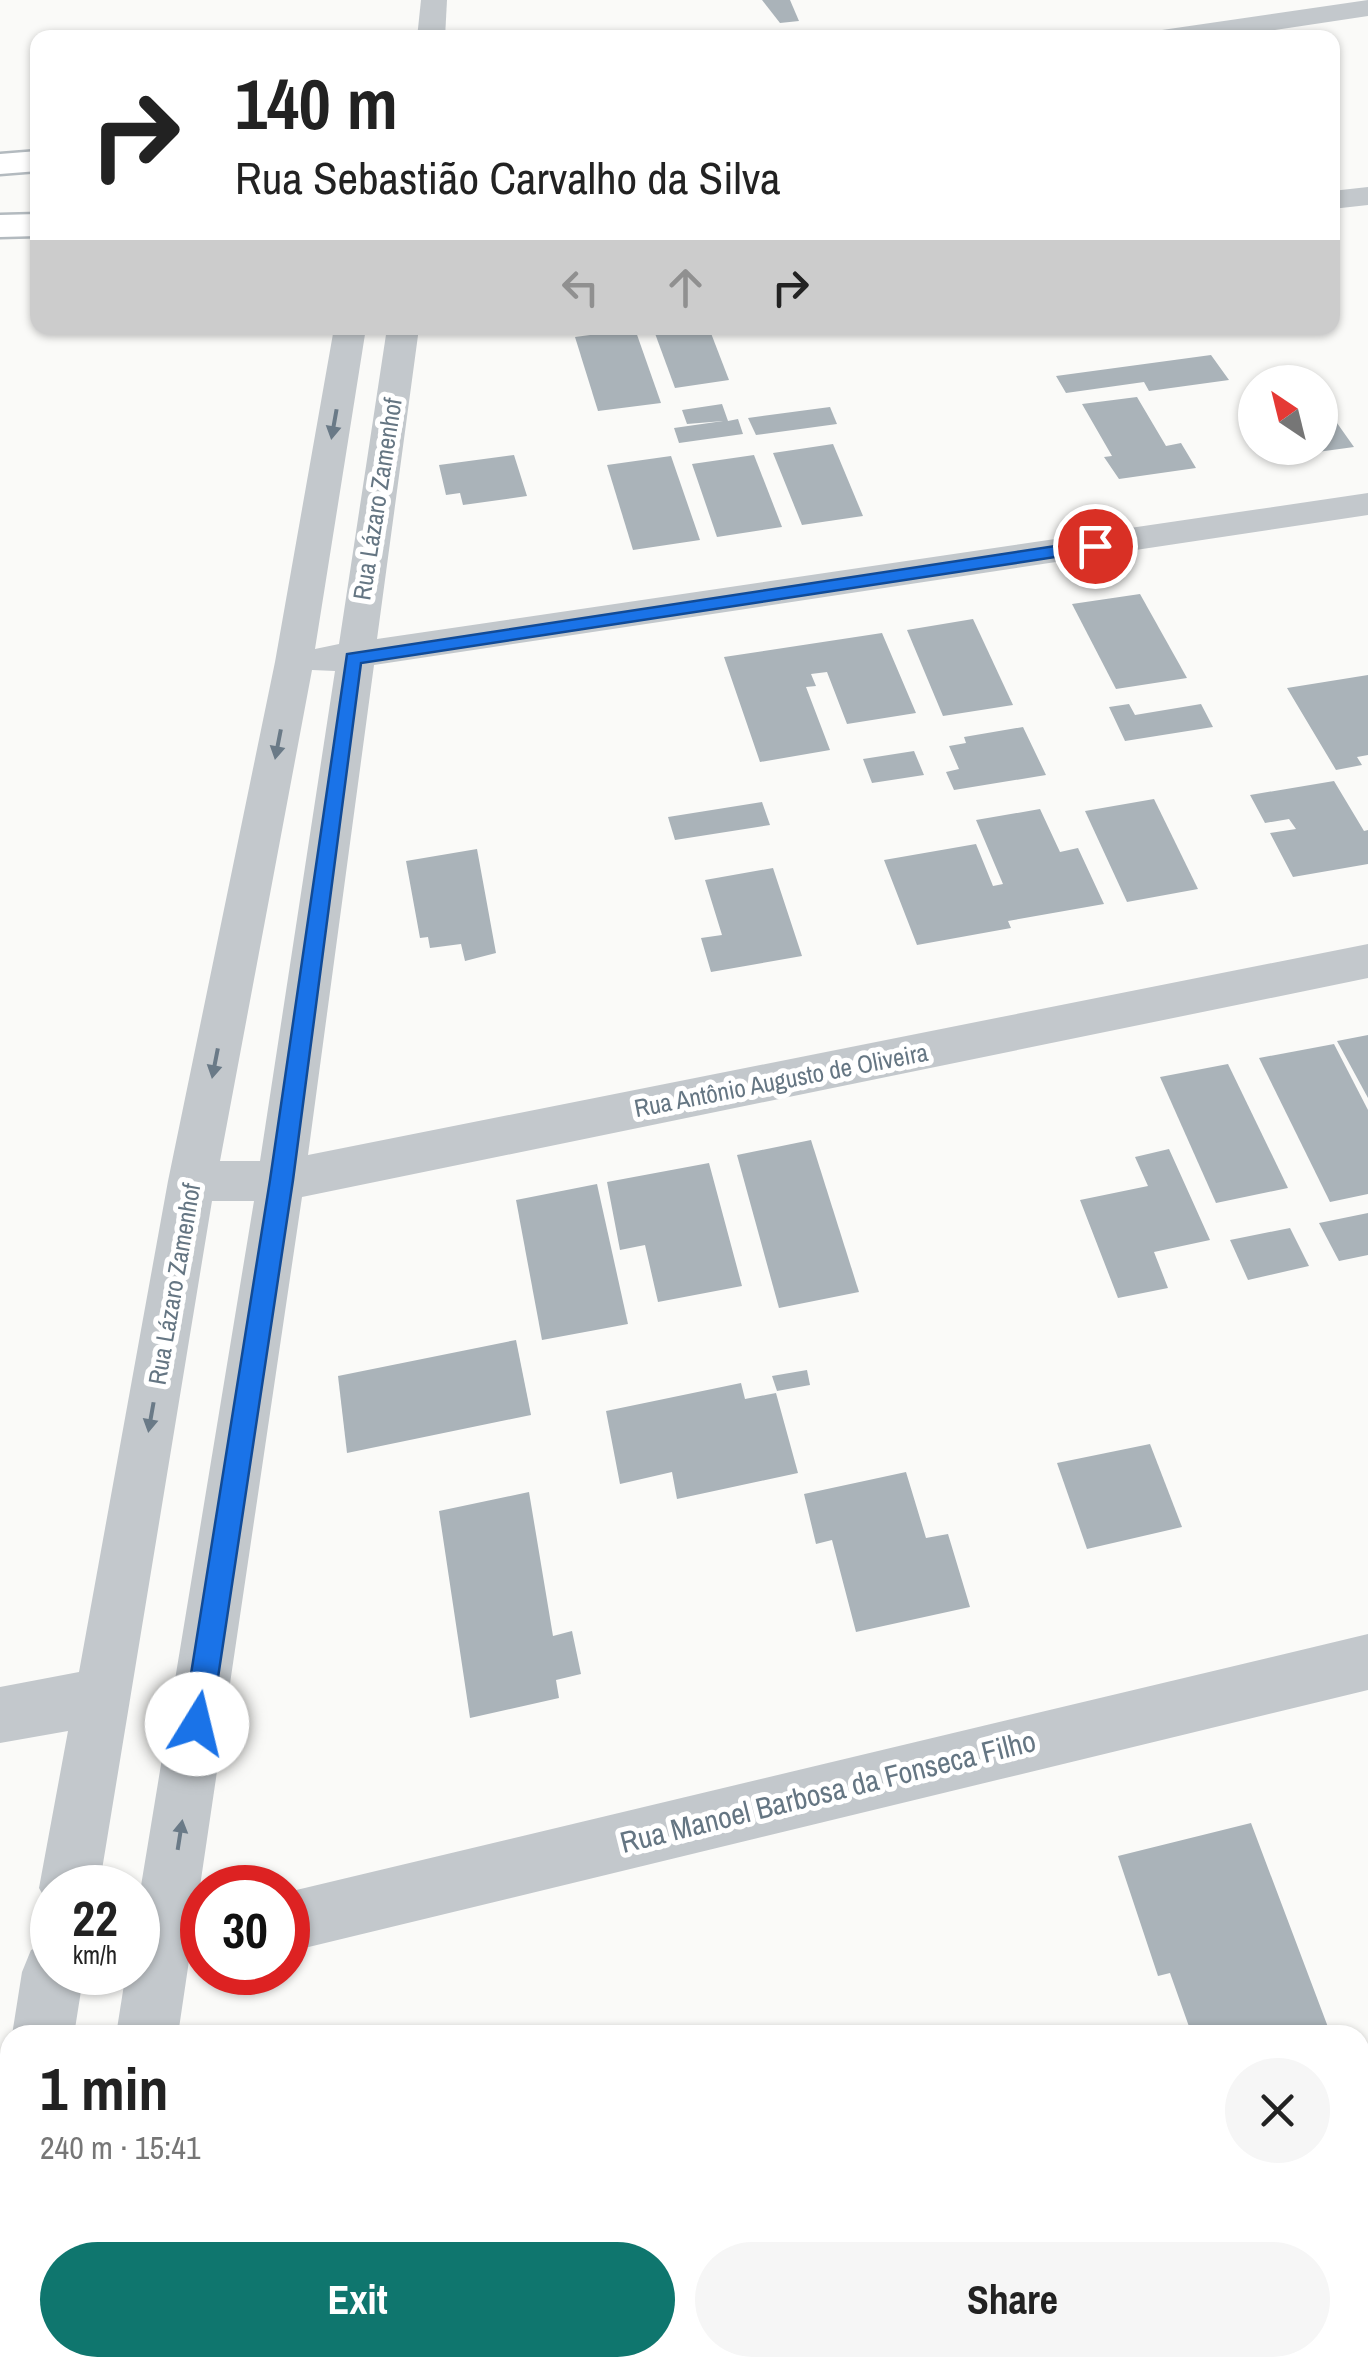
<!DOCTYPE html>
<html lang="en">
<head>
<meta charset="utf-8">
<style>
	:root { --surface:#fff; --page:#f6f6f6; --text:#222; --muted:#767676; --accent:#0f766e }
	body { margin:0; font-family:"Archivo Narrow",sans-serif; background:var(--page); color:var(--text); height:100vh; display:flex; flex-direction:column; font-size:38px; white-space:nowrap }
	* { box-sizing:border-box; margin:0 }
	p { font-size:32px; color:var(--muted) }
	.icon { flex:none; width:55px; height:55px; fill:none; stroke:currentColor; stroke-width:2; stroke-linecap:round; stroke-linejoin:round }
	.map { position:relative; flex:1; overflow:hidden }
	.panel { position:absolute; left:0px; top:2025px; width:1370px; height:352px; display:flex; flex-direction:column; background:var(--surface); border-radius:30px 30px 0 0; box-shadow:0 2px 8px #0004 }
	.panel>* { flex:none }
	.top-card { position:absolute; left:30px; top:30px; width:1310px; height:305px; border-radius:20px; box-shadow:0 2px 8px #0004; background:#fff; color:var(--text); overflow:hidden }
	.needle { width:65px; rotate:325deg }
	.tools { position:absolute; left:1238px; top:365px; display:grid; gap:20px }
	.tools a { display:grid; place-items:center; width:100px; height:100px; border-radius:50%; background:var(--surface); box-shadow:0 2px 8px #0004; font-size:50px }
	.speed { position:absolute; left:30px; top:1865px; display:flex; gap:20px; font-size:50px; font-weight:700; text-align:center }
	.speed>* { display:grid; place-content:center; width:130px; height:130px; border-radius:50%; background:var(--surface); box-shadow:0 2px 8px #0004; line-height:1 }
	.speed small { font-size:25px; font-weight:400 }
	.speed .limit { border:15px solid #d22; background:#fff; color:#111 }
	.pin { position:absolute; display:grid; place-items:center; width:85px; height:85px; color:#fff; margin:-42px; border:5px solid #fff; border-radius:50%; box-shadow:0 2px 10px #0007 }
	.me { position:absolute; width:110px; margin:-55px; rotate:9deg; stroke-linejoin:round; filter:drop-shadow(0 0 8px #0008) }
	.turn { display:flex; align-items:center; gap:35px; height:210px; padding:0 40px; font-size:45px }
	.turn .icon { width:130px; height:130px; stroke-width:2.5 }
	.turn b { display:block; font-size:70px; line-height:85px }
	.lanes { display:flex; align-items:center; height:95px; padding:0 40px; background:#0003; justify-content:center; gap:50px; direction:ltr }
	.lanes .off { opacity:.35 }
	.round { display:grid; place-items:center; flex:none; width:105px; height:105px; border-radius:52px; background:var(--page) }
	.head { display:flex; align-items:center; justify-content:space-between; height:170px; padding:0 40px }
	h1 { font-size:60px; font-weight:700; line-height:75px }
	.action { display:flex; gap:20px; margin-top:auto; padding:20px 40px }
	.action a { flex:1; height:115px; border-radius:60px; background:var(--accent); color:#fff; font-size:40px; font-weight:700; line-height:115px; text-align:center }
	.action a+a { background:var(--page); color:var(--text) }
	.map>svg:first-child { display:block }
</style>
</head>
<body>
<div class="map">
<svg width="1368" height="2376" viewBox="0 0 1368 2376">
	<rect width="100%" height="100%" fill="#fafaf8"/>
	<g fill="#aab3b9">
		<path d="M 762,0 L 790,0 L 799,21 L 780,23 Z"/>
		<path d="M 653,328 L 709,328 L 729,380 L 675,388 Z"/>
		<path d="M 635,329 L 661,403 L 598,411 L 575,337 Z"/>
		<path d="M 1211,355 L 1229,380 L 1149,391 L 1144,382 L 1066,393 L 1056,376 Z"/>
		<path d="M 1137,397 L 1166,446 L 1181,443 L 1196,468 L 1119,479 L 1104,457 L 1112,456 L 1082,404 Z"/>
		<path d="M 1320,399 L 1354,447 L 1281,457 L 1274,448 L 1320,448 Z"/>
		<path d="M 722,404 L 728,421 L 738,419 L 743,434 L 679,443 L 674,428 L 723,421 L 687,424 L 682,410 Z"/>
		<path d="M 830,407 L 837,424 L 756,435 L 748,418 Z"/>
		<path d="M 833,444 L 863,516 L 802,525 L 773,453 Z"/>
		<path d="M 514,455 L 527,496 L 463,505 L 460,493 L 446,495 L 439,465 Z"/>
		<path d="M 754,455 L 782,527 L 717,537 L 692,464 Z"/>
		<path d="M 671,456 L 700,540 L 633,550 L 607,465 Z"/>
		<path d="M 1140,594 L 1187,678 L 1116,689 L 1072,604 Z"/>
		<path d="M 973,619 L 1013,705 L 943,716 L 907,630 Z"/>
		<path d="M 882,633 L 916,713 L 847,724 L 827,672 L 811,674 L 816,686 L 806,687 L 830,750 L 760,762 L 724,657 Z"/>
		<path d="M 1368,675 L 1368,755 L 1357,757 L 1362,765 L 1336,770 L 1287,688 Z"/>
		<path d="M 1129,704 L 1135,715 L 1201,704 L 1213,727 L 1125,741 L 1109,707 Z"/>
		<path d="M 1023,727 L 1046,775 L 954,790 L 946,772 L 959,769 L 949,746 L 966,743 L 964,737 Z"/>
		<path d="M 914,751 L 924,775 L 872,783 L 863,759 Z"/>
		<path d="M 1334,781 L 1364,831 L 1368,830 L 1368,864 L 1293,877 L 1270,833 L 1296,829 L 1289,819 L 1265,823 L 1250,795 Z"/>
		<path d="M 1154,799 L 1198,889 L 1127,902 L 1085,811 Z"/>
		<path d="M 762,802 L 770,825 L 675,840 L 668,817 Z"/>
		<path d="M 1040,809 L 1060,852 L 1078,848 L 1104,904 L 1008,921 L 1011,928 L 917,945 L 884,860 L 976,844 L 993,886 L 1003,884 L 976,820 Z"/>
		<path d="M 477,849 L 496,953 L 465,961 L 461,944 L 430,948 L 428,937 L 420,938 L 406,861 Z"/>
		<path d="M 773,868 L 802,956 L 711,972 L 701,938 L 722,935 L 705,880 Z"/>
		<path d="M 1368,1035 L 1368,1098 L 1337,1041 Z"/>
		<path d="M 1334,1044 L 1368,1110 L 1368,1194 L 1330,1202 L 1259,1058 Z"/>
		<path d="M 1228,1064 L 1288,1188 L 1216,1203 L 1160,1077 Z"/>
		<path d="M 811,1140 L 859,1292 L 779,1308 L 737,1155 Z"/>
		<path d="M 1169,1149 L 1210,1240 L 1154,1252 L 1168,1288 L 1118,1298 L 1080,1200 L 1148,1186 L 1135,1157 Z"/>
		<path d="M 709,1163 L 742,1286 L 658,1302 L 645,1245 L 620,1250 L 607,1182 Z"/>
		<path d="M 597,1184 L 628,1324 L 542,1340 L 516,1200 Z"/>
		<path d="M 1368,1213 L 1368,1255 L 1339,1261 L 1319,1223 Z"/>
		<path d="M 1290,1228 L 1309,1266 L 1248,1280 L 1230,1240 Z"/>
		<path d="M 516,1340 L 531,1415 L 347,1453 L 338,1376 Z"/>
		<path d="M 807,1370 L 810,1385 L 777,1391 L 772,1376 Z"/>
		<path d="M 741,1383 L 745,1399 L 776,1393 L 798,1473 L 677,1499 L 672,1472 L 620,1484 L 606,1411 Z"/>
		<path d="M 1150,1444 L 1182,1527 L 1087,1549 L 1057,1463 Z"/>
		<path d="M 906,1472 L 926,1538 L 948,1534 L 970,1607 L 856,1632 L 832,1540 L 816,1544 L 804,1494 Z"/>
		<path d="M 529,1492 L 553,1636 L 572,1631 L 581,1674 L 556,1680 L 559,1698 L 470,1718 L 439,1511 Z"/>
		<path d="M 1251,1823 L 1331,2035 L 1192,2035 L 1170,1973 L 1158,1976 L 1118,1856 Z"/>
		<path d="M 638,2368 L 682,2368 L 682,2369 L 639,2376 Z"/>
	</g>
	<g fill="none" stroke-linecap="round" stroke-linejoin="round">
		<defs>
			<g id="secondary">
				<path d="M 38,151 L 38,171 L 0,174 L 0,154 Z"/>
				<path d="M 38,214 L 38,236 L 0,237 L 0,215 Z"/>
			</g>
		</defs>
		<use href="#secondary" stroke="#b3babf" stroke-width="5"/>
		<g fill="#c3c8cc" fill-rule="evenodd">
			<path d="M 421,0 L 447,0 L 445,38 L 417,38 Z"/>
			<path d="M 1368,0 L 1368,16 L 1221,38 L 1149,38 L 1162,30 Z"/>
			<path d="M 1368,187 L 1368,205 L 1332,209 L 1332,191 Z"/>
			<path d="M 334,328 L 366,328 L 315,649 L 339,644 L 387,328 L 419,328 L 377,639 L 1368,493 L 1368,515 L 374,665 L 308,1155 L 1368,944 L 1368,978 L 302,1197 L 178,2035 L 116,2035 L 126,1972 L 138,1972 L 138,1904 L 254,1201 L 212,1201 L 99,1888 L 52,1888 L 52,1911 L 39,1888 L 68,1731 L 0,1743 L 0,1687 L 79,1672 L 168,1181 L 275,662 ZM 312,670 L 335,671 L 260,1161 L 220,1161 Z"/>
			<path d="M 1368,1634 L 1368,1690 L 288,1952 L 288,1892 Z"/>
			<path d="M 52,1942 L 52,1972 L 84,1972 L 74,2035 L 12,2035 L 22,1972 L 31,1950 Z"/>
			<path d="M 10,2194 L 10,2315 L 0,2319 L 0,2198 Z"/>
			<path d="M 54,2368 L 122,2368 L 120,2376 L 52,2376 Z"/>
		</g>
		<use href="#secondary" fill="#fff" fill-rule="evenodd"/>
	</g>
	<defs><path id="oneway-solid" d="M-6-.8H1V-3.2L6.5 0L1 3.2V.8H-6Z" transform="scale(2.5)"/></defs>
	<g fill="#6a7a87">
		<use href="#oneway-solid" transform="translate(334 424) rotate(100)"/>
		<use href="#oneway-solid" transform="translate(278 744) rotate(101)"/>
		<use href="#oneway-solid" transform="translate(215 1063) rotate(101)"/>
		<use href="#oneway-solid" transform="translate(151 1417) rotate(100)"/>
		<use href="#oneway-solid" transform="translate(180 1835) rotate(-81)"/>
	</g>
	<path fill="#1a73e8" stroke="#114b97" stroke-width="2.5" d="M 1095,540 L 1101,541 L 1101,550 L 361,663 L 293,1180 L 211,1724 L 207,1733 L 197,1737 L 187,1733 L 183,1724 L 270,1180 L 347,654 Z"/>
	<g text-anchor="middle" stroke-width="10" stroke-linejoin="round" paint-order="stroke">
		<g font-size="25" fill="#657683" stroke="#fff">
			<text transform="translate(377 499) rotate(-81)" y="9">Rua Lázaro Zamenhof</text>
			<text transform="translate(781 1080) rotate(-11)" y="9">Rua Antônio Augusto de Oliveira</text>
			<text transform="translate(174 1284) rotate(-80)" y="9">Rua Lázaro Zamenhof</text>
		</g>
		<g font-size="30" fill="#657683" stroke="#fff">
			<text transform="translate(828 1792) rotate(-14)" y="10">Rua Manoel Barbosa da Fonseca Filho</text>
		</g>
	</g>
</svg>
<div class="tools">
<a><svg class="needle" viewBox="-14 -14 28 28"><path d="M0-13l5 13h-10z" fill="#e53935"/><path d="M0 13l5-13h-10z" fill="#767676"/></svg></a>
</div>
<div class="speed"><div>22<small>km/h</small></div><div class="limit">30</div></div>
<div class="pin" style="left:1095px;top:546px;background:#d93025"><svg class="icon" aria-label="arrive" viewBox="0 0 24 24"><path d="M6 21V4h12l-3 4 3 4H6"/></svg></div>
<svg class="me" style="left:197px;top:1724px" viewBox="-20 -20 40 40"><circle r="19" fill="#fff"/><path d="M0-13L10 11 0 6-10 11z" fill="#1a73e8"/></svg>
<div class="top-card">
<div class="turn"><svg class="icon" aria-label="right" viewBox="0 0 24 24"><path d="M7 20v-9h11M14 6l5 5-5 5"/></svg><div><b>140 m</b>Rua Sebastião Carvalho da Silva</div></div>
<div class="lanes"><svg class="icon off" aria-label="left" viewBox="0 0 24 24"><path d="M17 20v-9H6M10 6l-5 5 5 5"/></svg><svg class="icon off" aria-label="ahead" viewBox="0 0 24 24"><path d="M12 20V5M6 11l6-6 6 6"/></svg><svg class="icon" aria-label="right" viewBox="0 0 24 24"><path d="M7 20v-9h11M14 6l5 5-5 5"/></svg></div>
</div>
<section class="panel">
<div class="head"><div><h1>1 min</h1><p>240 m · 15:41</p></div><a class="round"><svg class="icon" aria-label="close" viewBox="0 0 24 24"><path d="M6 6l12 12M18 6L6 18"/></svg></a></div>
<div class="action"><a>Exit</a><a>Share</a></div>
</section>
</div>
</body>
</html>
